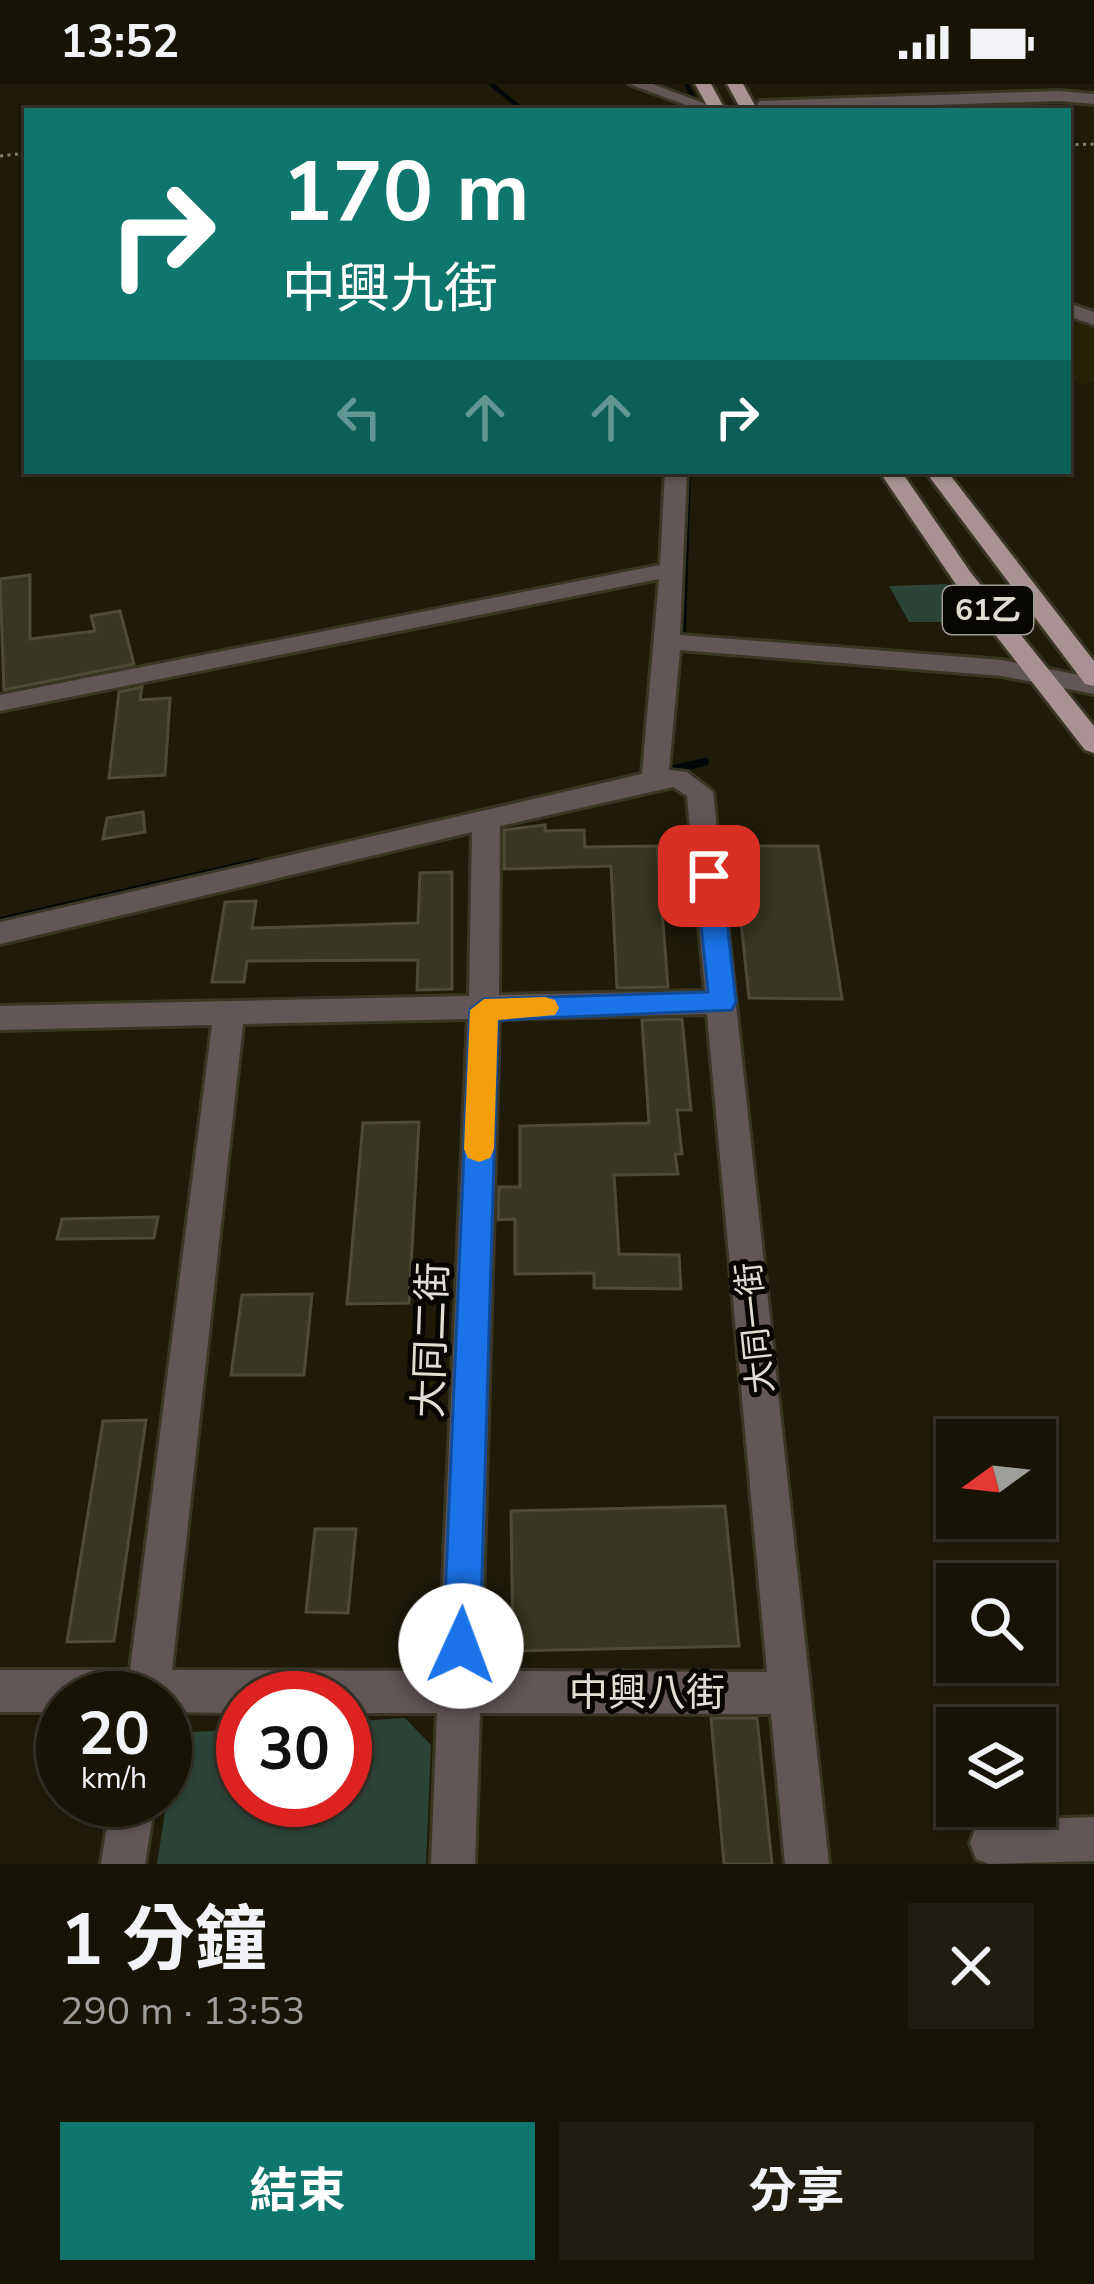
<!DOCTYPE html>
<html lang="zh-TW">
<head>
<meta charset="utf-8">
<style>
	:root { --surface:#171406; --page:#201d10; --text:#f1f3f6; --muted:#9e9e9b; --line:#363328; --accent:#0f766e }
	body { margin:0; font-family:"Nunito Sans","Noto Sans TC",sans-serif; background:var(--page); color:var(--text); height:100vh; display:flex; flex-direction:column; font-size:45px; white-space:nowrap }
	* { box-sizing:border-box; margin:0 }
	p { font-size:39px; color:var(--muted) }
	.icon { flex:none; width:66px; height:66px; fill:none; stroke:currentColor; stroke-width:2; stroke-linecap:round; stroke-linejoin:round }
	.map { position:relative; height:1780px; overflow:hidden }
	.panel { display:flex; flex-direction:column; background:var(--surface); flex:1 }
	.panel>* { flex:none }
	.hud { position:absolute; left:24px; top:24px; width:1047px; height:366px; border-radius:0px; box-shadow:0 3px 9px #0004,0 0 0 3px var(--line); background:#0f766e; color:#fff; overflow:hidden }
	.needle { width:78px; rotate:255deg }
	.fabs { position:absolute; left:936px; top:1335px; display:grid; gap:24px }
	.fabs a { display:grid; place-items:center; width:120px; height:120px; border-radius:0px; background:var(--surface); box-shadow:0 3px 9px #0004,0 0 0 3px var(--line); font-size:60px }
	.speed { position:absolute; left:36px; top:1587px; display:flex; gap:24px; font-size:60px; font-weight:700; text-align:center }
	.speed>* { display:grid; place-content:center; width:156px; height:156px; border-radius:50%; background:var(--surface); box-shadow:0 3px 9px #0004,0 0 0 3px var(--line); line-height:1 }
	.speed small { font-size:30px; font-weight:400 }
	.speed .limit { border:18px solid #d22; background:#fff; color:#111 }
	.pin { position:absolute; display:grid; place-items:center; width:102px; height:102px; color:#fff; margin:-51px; border-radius:24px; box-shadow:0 6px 18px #0006 }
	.me { position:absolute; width:132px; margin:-66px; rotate:2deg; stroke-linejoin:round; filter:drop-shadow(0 0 9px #0008) }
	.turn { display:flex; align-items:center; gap:42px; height:252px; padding:0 60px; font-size:54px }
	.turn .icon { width:156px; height:156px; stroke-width:2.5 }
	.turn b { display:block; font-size:84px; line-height:102px }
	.lanes { display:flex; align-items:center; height:114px; padding:0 60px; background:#0003; justify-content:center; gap:60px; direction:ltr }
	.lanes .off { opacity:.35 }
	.round { display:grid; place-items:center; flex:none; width:126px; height:126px; border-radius:0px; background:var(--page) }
	.overview { display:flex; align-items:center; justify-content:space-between; height:204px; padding:0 60px }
	h1 { font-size:72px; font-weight:700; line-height:90px }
	.primary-button { display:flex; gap:24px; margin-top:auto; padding:24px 60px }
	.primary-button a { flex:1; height:138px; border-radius:0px; background:var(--accent); color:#fff; font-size:48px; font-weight:700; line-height:138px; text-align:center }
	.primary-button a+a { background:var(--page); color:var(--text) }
	.status { display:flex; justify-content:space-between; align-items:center; height:84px; padding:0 60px; background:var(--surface); direction:ltr }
	.status svg { height:33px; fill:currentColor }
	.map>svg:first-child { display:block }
</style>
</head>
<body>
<div class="status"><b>13:52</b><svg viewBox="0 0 49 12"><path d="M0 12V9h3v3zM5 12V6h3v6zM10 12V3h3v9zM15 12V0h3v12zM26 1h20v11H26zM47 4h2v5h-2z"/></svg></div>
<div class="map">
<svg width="1094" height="1780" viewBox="0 0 1094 1780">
	<rect width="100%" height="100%" fill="#1f1b08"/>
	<path fill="#272207" d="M 1068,227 L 1094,237 L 1094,298 L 1081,301 L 1068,292 Z"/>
	<g fill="#2c4338">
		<path d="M 947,500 L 973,538 L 909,538 L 889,502 Z"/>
		<path d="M 405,1634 L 431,1661 L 426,1780 L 157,1780 L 177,1649 L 243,1645 L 243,1716 L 345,1716 L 345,1638 Z"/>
	</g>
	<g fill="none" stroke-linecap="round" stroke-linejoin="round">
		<g stroke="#00080a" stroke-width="4.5">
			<path d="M 491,0 L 524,27"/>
			<path d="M 654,0 L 688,12"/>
			<path d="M 686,0 L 701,27"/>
		</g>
		<path stroke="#00080a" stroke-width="6" d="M 683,547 L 688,387"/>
		<g stroke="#00080a" stroke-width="8">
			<path d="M 665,687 L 705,678"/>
			<path d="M 0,837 L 258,778"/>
		</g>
	</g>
	<g fill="#393621" stroke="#4e4b36" stroke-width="3">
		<path d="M 30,491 L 30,555 L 95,547 L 91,532 L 120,527 L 134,580 L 4,606 L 0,495 Z"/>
		<path d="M 142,603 L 140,616 L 170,614 L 165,691 L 109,694 L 119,608 Z"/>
		<path d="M 143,728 L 145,748 L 103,755 L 107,734 Z"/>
		<path d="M 545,741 L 545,747 L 584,746 L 585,763 L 657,762 L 668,903 L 617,904 L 611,782 L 504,785 L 504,746 Z"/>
		<path d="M 733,762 L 818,762 L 842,915 L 749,914 Z"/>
		<path d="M 452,788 L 452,905 L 417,906 L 418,876 L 247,877 L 244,898 L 212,898 L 225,818 L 256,817 L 252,844 L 418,839 L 420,789 Z"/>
		<path d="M 682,935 L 691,1026 L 677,1026 L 682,1070 L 675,1070 L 678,1090 L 614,1091 L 619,1170 L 679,1171 L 681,1205 L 594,1204 L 594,1189 L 515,1190 L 515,1135 L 498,1136 L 499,1103 L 520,1103 L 520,1042 L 649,1039 L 642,936 Z"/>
		<path d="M 419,1038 L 409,1219 L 347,1220 L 363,1039 Z"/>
		<path d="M 158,1133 L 154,1154 L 57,1155 L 62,1135 Z"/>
		<path d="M 312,1210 L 304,1291 L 231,1291 L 242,1211 Z"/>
		<path d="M 146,1336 L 114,1557 L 67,1558 L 103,1337 Z"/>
		<path d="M 725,1422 L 739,1562 L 513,1567 L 511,1427 Z"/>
		<path d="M 315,1445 L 356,1445 L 348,1529 L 306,1528 Z"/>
		<path d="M 711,1634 L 757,1634 L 772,1780 L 724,1780 Z"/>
	</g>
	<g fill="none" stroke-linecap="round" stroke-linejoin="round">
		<defs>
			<g id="minor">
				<path d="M 629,0 L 652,0 L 725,27 L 702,27 Z"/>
				<path d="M 1059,7 L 1094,10 L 1094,20 L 1059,17 L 751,27 L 760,17 Z"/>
				<path d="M 1068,219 L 1094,228 L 1094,241 L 1068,232 Z"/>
				<path d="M 665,387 L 687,387 L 680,551 L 1002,576 L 1094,594 L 1094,610 L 1002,592 L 680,566 L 669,686 L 687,688 L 713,708 L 829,1780 L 785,1780 L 771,1630 L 480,1629 L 475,1780 L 431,1780 L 437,1629 L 345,1629 L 345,1614 L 243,1614 L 243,1629 L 165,1628 L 165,1614 L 63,1614 L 63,1628 L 0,1628 L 0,1586 L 130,1586 L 212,941 L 0,946 L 0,922 L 469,912 L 472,748 L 0,860 L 0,838 L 642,690 L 659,495 L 0,627 L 0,611 L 660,481 ZM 673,703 L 687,712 L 705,907 L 499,911 L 500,742 ZM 707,930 L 767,1588 L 481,1587 L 499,935 ZM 468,935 L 439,1587 L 172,1586 L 243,940 Z"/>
				<path d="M 111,1716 L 155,1716 L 145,1780 L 101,1780 Z"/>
				<path d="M 1094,1733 L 1094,1777 L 989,1780 L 976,1775 L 970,1759 L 976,1743 L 992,1737 Z"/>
			</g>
			<g id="major">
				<path d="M 695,0 L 711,0 L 726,27 L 710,27 Z"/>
				<path d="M 727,0 L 743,0 L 758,27 L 742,27 Z"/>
				<path d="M 879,387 L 901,387 L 971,489 L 1094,642 L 1094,669 L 1085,666 L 955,499 Z"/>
				<path d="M 925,387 L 947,387 L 1094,577 L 1094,602 L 1085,600 Z"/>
			</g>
		</defs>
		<use href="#minor" stroke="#3a3624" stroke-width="6"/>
		<use href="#major" stroke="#3a3624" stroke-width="6"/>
		<g stroke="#838071" stroke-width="3" stroke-dasharray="3 4.5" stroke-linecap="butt">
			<path d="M 366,27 L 401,23"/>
			<path d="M 1068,61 L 1094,60"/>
			<path d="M 0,72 L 27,69"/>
		</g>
		<use href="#minor" fill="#625657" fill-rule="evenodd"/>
		<use href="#major" fill="#aa9294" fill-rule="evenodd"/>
	</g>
	<path fill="#1a73e8" stroke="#114b97" stroke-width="3" d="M 709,782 L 722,792 L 736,918 L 732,926 L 498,936 L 480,1562 L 475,1575 L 461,1581 L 448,1575 L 443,1562 L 470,926 L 484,915 L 708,908 L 696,792 Z"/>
	<path fill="#f59e0b" d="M 545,913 L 555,916 L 559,924 L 555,931 L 498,936 L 494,1065 L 490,1074 L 479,1078 L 468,1074 L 464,1065 L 470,926 L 484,915 Z"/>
	<g text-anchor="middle" stroke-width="10" stroke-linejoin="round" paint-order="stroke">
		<rect fill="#070602" stroke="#9f9d94" stroke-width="3" x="943" y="502" width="90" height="48" rx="9"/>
		<g font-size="30" font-weight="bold" fill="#e0ded2">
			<text x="988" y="536">61乙</text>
		</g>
		<g font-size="33" fill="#e0ded2" stroke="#070602">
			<text transform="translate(754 1244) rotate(-96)" y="12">大同一街</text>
		</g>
		<g font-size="39" fill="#e0ded2" stroke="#070602">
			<text transform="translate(430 1256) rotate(-88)" y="14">大同二街</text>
			<text x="647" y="1622">中興八街</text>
		</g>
	</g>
</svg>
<div class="fabs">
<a><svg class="needle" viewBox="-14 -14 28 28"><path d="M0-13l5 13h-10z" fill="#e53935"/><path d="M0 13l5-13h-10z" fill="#9e9e9b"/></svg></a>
<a><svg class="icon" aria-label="search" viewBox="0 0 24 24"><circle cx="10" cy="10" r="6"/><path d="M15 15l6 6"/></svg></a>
<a><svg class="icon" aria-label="layers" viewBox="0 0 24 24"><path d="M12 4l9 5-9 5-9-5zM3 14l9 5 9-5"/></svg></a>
</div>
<div class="speed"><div>20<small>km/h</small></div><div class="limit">30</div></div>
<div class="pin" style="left:709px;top:792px;background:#d93025"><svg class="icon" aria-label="arrive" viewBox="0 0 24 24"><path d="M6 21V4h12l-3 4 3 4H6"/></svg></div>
<svg class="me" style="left:461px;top:1562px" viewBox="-20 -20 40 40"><circle r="19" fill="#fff"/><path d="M0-13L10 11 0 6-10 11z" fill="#1a73e8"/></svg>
<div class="hud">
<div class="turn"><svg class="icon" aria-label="right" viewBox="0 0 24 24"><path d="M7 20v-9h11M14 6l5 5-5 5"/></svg><div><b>170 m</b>中興九街</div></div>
<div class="lanes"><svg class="icon off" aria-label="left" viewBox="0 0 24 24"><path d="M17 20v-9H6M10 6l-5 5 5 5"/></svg><svg class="icon off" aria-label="ahead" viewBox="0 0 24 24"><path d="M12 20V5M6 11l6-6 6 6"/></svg><svg class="icon off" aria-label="ahead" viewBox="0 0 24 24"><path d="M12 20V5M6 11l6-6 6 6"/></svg><svg class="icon" aria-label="right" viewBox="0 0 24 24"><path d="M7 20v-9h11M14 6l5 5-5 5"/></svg></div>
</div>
</div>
<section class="panel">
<div class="overview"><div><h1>1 分鐘</h1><p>290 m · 13:53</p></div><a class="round"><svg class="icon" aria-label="close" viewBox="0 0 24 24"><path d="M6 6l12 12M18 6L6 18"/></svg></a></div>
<div class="primary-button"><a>結束</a><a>分享</a></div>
</section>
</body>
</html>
